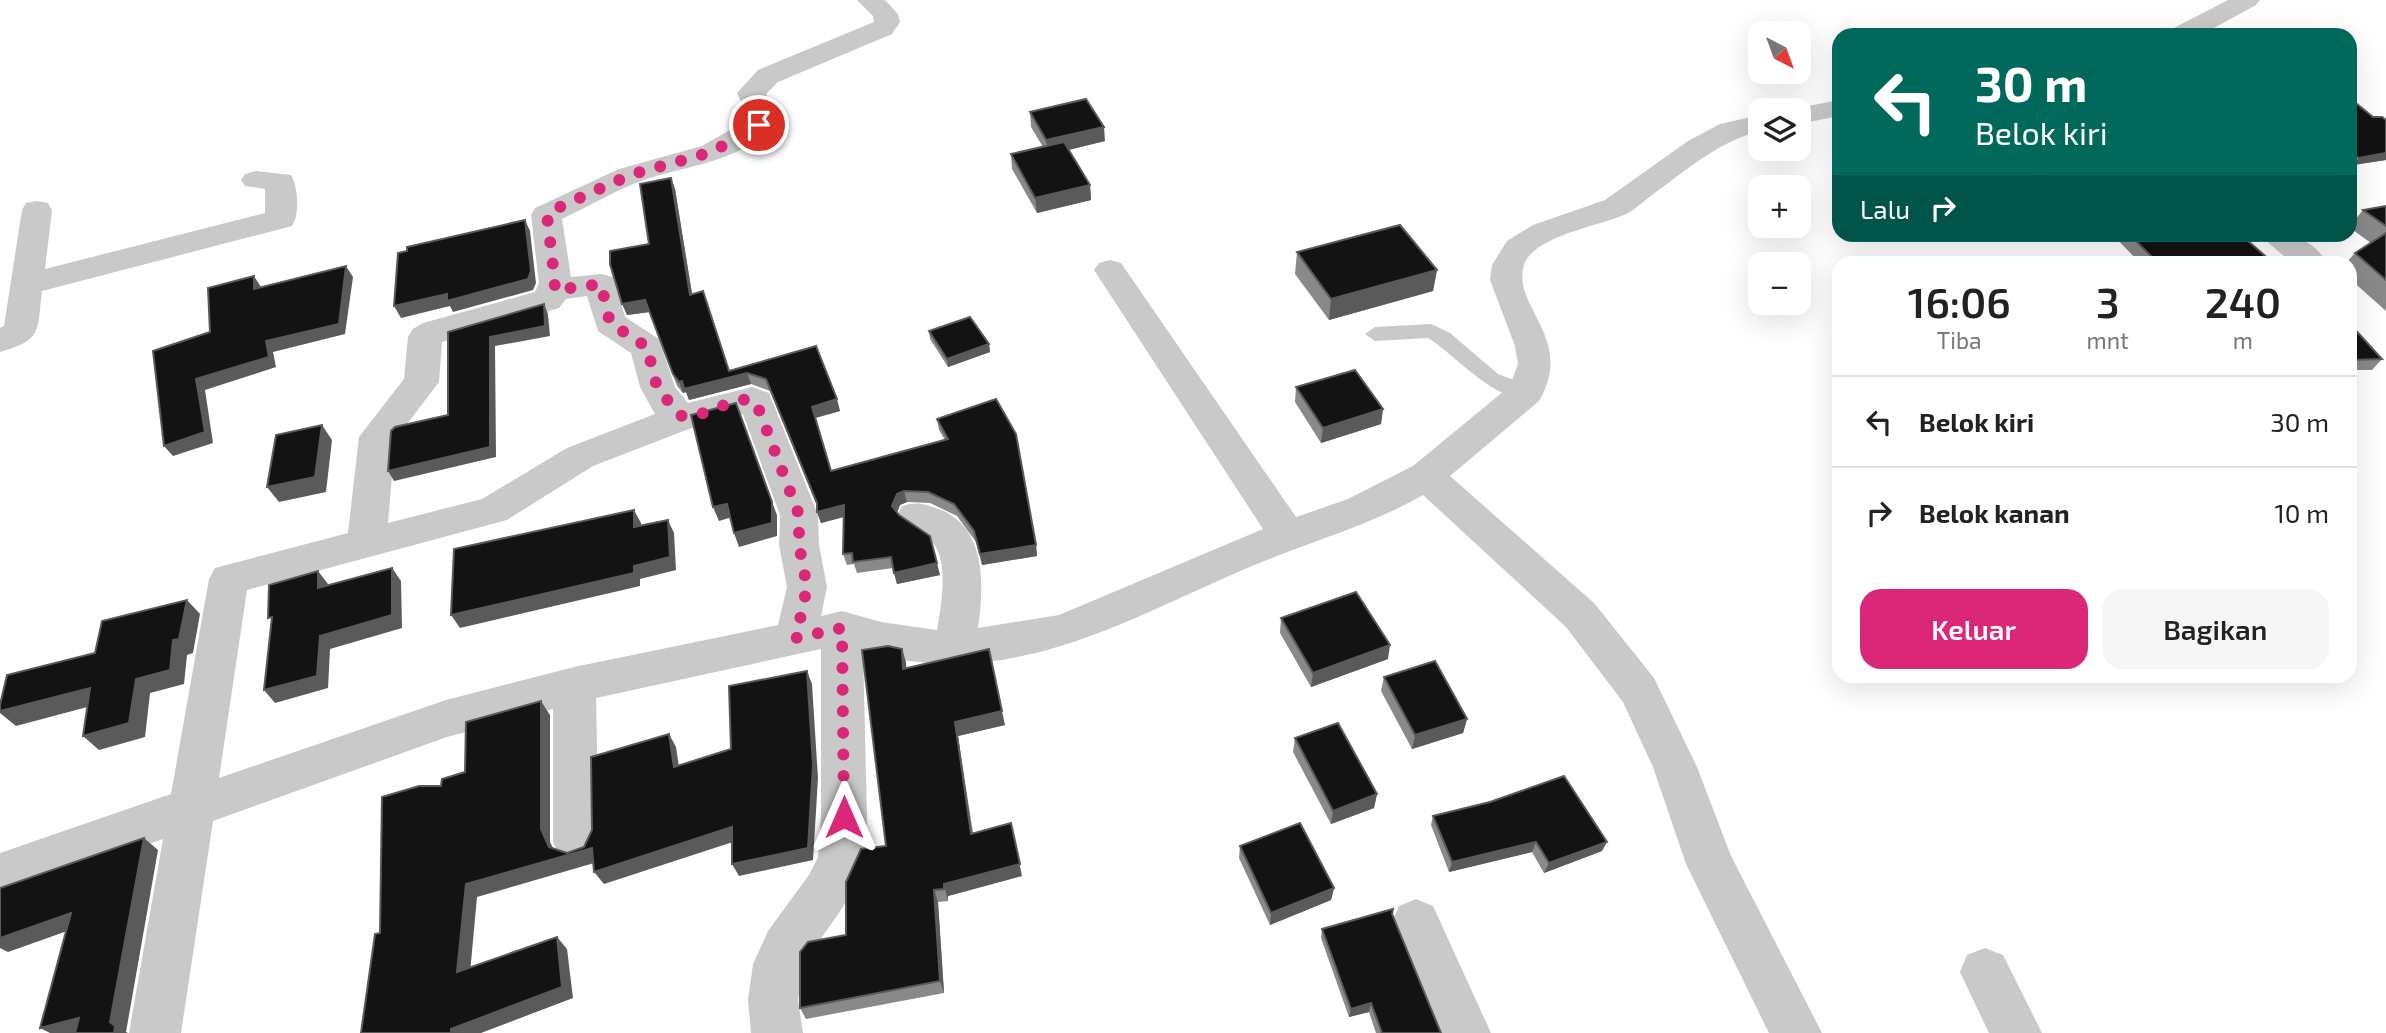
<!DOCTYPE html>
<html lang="id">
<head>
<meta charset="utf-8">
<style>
	:root { --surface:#fff; --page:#f6f6f6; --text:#222; --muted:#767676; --line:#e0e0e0; --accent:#db2777 }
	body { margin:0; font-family:"Exo 2",sans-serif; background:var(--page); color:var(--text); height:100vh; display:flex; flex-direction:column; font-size:26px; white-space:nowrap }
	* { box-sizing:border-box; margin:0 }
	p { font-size:23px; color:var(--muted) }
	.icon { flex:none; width:38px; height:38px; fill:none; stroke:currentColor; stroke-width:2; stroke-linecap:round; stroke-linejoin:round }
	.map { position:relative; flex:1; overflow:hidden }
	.panel { position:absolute; left:1832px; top:256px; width:525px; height:427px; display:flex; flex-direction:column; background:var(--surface); border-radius:21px; box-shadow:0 7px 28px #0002 }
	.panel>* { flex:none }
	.top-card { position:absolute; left:1832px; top:28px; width:525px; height:214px; border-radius:21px; box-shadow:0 7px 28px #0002; background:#00695c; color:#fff; overflow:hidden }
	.needle { width:46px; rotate:139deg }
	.tools { position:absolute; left:1748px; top:21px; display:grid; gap:14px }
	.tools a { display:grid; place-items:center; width:63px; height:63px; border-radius:14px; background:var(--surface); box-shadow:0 7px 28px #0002; font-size:35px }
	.pin { position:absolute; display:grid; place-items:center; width:60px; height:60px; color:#fff; margin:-30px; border:4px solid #fff; border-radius:50%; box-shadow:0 2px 7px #0007 }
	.me { position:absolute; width:77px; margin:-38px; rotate:0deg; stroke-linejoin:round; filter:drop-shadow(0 0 5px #0008) }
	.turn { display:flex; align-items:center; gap:24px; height:147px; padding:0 28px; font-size:32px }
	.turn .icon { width:91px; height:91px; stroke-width:2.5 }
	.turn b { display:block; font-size:49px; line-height:60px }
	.then { display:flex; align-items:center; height:66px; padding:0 28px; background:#0003; gap:14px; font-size:26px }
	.eta { display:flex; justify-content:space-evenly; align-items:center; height:119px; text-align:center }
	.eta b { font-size:42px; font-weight:600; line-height:49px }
	.primary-button { display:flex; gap:14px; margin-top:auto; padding:14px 28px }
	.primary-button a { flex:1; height:80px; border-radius:21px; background:var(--accent); color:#fff; font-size:28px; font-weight:600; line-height:80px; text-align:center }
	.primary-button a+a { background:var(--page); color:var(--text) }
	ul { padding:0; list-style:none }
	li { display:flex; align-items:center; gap:21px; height:91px; padding:0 28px; border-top:2px solid var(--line) }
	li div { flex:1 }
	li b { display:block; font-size:26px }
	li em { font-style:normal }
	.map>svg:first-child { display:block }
</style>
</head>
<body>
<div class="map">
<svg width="2386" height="1033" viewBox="0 0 2386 1033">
	<rect width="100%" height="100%" fill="#fff"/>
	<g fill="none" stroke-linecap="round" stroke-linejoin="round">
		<path fill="#c9c9c9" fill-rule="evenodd" d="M 1431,324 L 1450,333 L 1498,374 L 1533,387 L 1536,392 L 1533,397 C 1498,407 1455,354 1428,338 L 1375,341 L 1365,334 L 1375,327 Z"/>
		<g fill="#c9c9c9" fill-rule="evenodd">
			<path d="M 857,0 L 885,0 L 898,14 L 900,22 L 892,34 L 778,82 L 766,94 L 777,119 C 749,162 685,165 641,181 C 614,191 588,207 562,219 L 571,277 L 601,274 L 613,277 L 625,317 L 659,339 L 675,387 L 688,403 L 752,387 L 769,393 L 818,515 L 819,545 L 827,587 L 821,616 L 842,611 L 881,622 L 937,630 C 941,605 951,555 928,538 C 915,529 904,530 897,516 L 902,506 C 917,501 925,504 939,509 C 987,527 984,586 978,628 L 1059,615 L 1263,529 L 1094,270 L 1099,263 L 1110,260 L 1121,263 L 1296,517 L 1348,499 L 1413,466 L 1510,386 L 1518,364 L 1515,346 L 1490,280 L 1492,265 L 1507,241 L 1533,225 L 1605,200 L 1688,141 L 1720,124 L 1760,115 L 1760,131 C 1720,141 1689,168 1656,192 C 1646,199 1636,209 1626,214 C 1600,226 1533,236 1524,265 C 1511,307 1576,338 1539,401 L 1450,476 L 1594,603 L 1654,678 L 1697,767 L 1731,856 L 1822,1033 L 1769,1033 L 1686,864 L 1653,767 L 1623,702 L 1566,627 L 1423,495 C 1371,525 1312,541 1257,564 C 1125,619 1012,694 863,651 L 867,817 L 865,858 L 843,907 L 803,964 L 798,1000 L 803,1033 L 751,1033 L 748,1000 L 753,964 L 768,931 L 809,875 L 818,857 L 821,817 L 821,649 L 596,698 L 599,842 L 592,857 L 576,863 L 560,857 L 553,842 L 553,709 L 447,737 L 213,821 L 181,1033 L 129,1033 L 163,839 L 0,897 L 0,853 L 171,794 L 209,579 L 215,568 L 348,533 L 359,437 L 404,379 L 408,337 L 413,329 L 423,323 L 535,292 L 539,283 L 531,215 L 535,208 L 619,169 L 702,146 L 749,119 L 737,93 L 758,70 L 874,22 L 873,16 ZM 587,296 L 598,331 L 631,353 L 640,387 L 655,414 L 567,448 L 482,499 L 388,523 L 395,440 L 439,382 L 442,342 L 559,308 L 566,299 ZM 743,414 L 780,515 L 779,545 L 787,587 L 778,625 L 574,667 L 446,700 L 219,778 L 247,590 L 507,520 L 593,466 L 694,427 Z"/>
			<path d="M 2228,0 L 2260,0 L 2256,5 L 2201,35 L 2168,35 L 2172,29 Z"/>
			<path d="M 1839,100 L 1839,116 L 1799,124 L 1799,110 L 1788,110 Z"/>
			<path d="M 256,171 L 291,175 C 298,186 300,214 292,226 L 42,291 C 37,331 43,340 0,352 L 0,328 L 4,326 L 22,210 L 26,203 L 37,201 L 48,203 L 52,210 L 45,269 L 265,213 L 265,189 L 245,186 L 241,180 L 245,174 Z"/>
			<path d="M 2258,234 C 2287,234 2309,235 2327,262 L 2291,262 Z"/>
			<path d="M 1416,899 L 1433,906 L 1491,1033 L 1439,1033 L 1392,922 L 1399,906 Z"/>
			<path d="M 1985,948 L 2003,955 L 2042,1033 L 1989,1033 L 1960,972 L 1967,955 Z"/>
		</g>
	</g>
	<g fill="#898989">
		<path d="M 2350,100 L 2386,160 L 2353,165 L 2350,164 Z"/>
		<path d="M 1030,112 L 1105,141 L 1068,150 L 1090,185 L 1091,200 L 1037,213 L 1012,169 L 1011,154 L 1043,147 L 1031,127 Z"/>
		<path d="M 671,178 L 675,189 L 692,294 L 730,371 L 816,346 L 840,411 L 815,418 L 831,471 L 945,440 L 939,430 L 937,419 L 1036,545 L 1037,556 L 982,565 L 976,542 L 957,516 L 930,503 L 907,502 L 900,505 L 897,512 L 940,575 L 897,584 L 893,568 L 857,573 L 854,564 L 847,565 L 843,554 L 844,517 L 821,523 L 817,512 L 817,506 L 770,391 L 751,384 L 689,400 L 686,392 L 683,393 L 677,386 L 649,312 L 627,315 L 649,244 Z"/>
		<path d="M 2386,206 L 2386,311 L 2350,279 L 2350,262 L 2347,262 L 2355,253 L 2371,243 L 2350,228 L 2350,226 L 2363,210 Z"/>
		<path d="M 2112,234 L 2240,234 L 2272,262 L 2139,262 Z"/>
		<path d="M 1297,252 L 1437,270 L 1433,291 L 1329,320 L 1295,274 Z"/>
		<path d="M 2350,324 L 2382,359 L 2372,370 L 2350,370 Z"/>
		<path d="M 929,331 L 989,344 L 990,352 L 948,367 L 930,339 Z"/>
		<path d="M 1296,387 L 1383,409 L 1381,424 L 1321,443 L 1295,402 Z"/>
		<path d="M 1281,618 L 1388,659 L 1311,687 L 1280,633 Z"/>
		<path d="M 902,649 L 906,668 L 1005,725 L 958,736 L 973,833 L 1022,876 L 948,896 L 948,901 L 938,902 L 944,993 L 806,1019 L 800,1008 L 846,935 L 886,846 Z"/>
		<path d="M 1384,677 L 1467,719 L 1463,733 L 1412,749 L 1381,691 Z"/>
		<path d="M 1295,738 L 1377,794 L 1374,808 L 1331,824 L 1293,752 Z"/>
		<path d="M 1433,816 L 1602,851 L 1544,873 L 1532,852 L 1449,872 L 1431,825 Z"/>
		<path d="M 1240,846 L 1334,888 L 1331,900 L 1270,925 L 1239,858 Z"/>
		<path d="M 1392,914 L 1441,1033 L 1376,1033 L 1369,1012 L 1349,1017 L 1321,938 L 1322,929 Z"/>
	</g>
	<g fill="#5a5a5a">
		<path d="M 1104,127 L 1105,141 L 1048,155 L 1046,140 Z"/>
		<path d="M 2386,153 L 2386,160 L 2353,165 L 2359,158 Z"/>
		<path d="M 671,178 L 675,189 L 694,306 L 690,295 Z"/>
		<path d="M 1090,185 L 1091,200 L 1037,213 L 1035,198 Z"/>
		<path d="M 525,220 L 530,231 L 536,283 L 533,290 L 453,312 L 450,306 L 401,318 L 394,306 Z"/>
		<path d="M 346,266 L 353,277 L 345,334 L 273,352 L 276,367 L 205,390 L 213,443 L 173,456 L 164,446 L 196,379 L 266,341 Z"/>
		<path d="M 1437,270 L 1433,291 L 1329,320 L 1331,299 Z"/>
		<path d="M 254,276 L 261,287 L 254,289 Z"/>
		<path d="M 645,300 L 650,312 L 627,315 L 622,304 Z"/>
		<path d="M 544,304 L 548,314 L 550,336 L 495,346 L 496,457 L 394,481 L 388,471 L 490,447 L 490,337 Z"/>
		<path d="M 989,344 L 990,352 L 948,367 L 947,359 Z"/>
		<path d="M 747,373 L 751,384 L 689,400 L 686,392 L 683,393 L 679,382 L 732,377 Z"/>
		<path d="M 837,399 L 840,411 L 815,418 L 812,407 Z"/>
		<path d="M 1383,409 L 1381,424 L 1321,443 L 1323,428 Z"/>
		<path d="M 322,425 L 332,440 L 326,492 L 279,502 L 267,487 Z"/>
		<path d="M 904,491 L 907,502 L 900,505 L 895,517 L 892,506 L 897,494 Z"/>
		<path d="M 772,502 L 777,515 L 777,536 L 739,547 L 734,533 Z"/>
		<path d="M 727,504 L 732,517 L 719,521 L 713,507 Z"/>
		<path d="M 844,505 L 847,516 L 821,523 L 817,512 Z"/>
		<path d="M 634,510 L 641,523 L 641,539 L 634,527 Z"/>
		<path d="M 668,520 L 674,533 L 676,570 L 640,579 L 640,586 L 460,628 L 451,615 L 634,566 Z"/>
		<path d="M 1036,545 L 1037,556 L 982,565 L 980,554 Z"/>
		<path d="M 937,563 L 940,575 L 897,584 L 894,573 Z"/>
		<path d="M 392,568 L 401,581 L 402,628 L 330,649 L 328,688 L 275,703 L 264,690 Z"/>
		<path d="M 318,571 L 328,584 L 328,601 L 318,588 Z"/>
		<path d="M 187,600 L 200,614 L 193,653 L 187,655 L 184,684 L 150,693 L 145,737 L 99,750 L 83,736 L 136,679 L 173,640 Z"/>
		<path d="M 1390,645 L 1388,659 L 1311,687 L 1313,673 Z"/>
		<path d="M 902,649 L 906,662 L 907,682 L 903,669 Z"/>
		<path d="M 807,671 L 812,684 L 818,778 L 813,860 L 739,876 L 732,864 Z"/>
		<path d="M 90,688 L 106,702 L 16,726 L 0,713 L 0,711 Z"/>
		<path d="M 541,701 L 550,715 L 550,842 L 558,858 L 592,848 L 601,861 L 477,897 L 469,984 L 457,972 L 466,884 L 549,847 L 541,829 Z"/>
		<path d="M 1002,711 L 1005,725 L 958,736 L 974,846 L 971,834 L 955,722 Z"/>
		<path d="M 1467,719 L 1463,733 L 1412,749 L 1415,735 Z"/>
		<path d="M 669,734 L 676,747 L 681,780 L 674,767 Z"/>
		<path d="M 1377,794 L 1374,808 L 1331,824 L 1333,811 Z"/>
		<path d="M 1011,823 L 1022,876 L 948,896 L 948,901 L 944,884 Z"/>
		<path d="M 732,827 L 739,840 L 604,884 L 594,872 Z"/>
		<path d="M 144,838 L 158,850 L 126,1032 L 128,1033 L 114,1033 L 110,1022 Z"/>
		<path d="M 1536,842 L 1532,852 L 1449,872 L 1452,862 Z"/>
		<path d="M 1607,842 L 1602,851 L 1544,873 L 1549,863 Z"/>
		<path d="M 1334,888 L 1331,900 L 1270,925 L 1271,913 Z"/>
		<path d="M 934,890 L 938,902 L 944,993 L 940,981 Z"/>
		<path d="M 71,913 L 87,924 L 8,952 L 0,948 L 0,938 Z"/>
		<path d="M 557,937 L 567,949 L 573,998 L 481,1033 L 451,1033 L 451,1029 Z"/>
		<path d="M 1371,1003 L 1369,1012 L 1349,1017 L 1351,1009 Z"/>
		<path d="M 79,1018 L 76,1033 L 50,1033 L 40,1028 Z"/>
	</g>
	<g fill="#131313" stroke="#5a5a5a" stroke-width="2">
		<path d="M 1086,99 L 1104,127 L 1046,140 L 1030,112 Z"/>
		<path d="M 2350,100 L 2352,100 L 2373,117 L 2382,117 L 2386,120 L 2386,153 L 2359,158 L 2350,152 Z"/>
		<path d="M 1064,142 L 1090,185 L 1035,198 L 1011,154 Z"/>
		<path d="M 671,178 L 690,295 L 703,291 L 729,371 L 816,346 L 837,399 L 812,407 L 831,471 L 948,439 L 937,419 L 996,399 L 1016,434 L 1036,545 L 980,554 L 974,531 L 954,504 L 928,492 L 904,491 L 897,494 L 892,506 L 899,515 L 930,536 L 937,563 L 894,573 L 891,557 L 853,562 L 852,553 L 843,554 L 844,505 L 817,512 L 817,503 L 766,379 L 747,373 L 684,389 L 682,381 L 679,382 L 673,374 L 645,300 L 622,304 L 610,264 L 610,251 L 649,244 L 640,184 Z"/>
		<path d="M 2386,206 L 2386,226 L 2363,210 Z"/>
		<path d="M 525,220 L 531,271 L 528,279 L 447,301 L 447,294 L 394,306 L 398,253 L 407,251 L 407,247 Z"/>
		<path d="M 1400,225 L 1437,270 L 1331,299 L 1297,252 Z"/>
		<path d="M 2386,233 L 2386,280 L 2355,253 Z"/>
		<path d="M 2129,234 L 2240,234 L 2272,262 L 2157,262 Z"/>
		<path d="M 346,266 L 339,324 L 266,341 L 269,357 L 196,379 L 205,432 L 164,446 L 153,351 L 210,332 L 208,288 L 254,276 L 254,289 Z"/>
		<path d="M 544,304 L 545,326 L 490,337 L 490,447 L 388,471 L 391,431 L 395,427 L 448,415 L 448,332 Z"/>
		<path d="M 970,317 L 989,344 L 947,359 L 929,331 Z"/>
		<path d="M 2350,324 L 2382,359 L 2350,360 Z"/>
		<path d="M 1355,370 L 1383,409 L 1323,428 L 1296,387 Z"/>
		<path d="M 736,403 L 772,502 L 772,523 L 734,533 L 727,504 L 713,507 L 691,415 Z"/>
		<path d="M 322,425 L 315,477 L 267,487 L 276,435 Z"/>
		<path d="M 634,510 L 634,527 L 668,520 L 670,557 L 634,566 L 634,573 L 451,615 L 454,549 Z"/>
		<path d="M 392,568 L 392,615 L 320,636 L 317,676 L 264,690 L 272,617 L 268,618 L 269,585 L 318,571 L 318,588 Z"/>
		<path d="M 1356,592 L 1390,645 L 1313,673 L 1281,618 Z"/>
		<path d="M 187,600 L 179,639 L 173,640 L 170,670 L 136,679 L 129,723 L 83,736 L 90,688 L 0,711 L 0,705 L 7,675 L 95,653 L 102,621 Z"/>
		<path d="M 888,646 L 902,649 L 903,669 L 989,649 L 1002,711 L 955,722 L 971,834 L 1011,823 L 1020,864 L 944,884 L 944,889 L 934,890 L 940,981 L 800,1008 L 800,952 L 808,942 L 846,935 L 846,882 L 861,849 L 886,846 L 862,650 Z"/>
		<path d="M 1435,661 L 1467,719 L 1415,735 L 1384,677 Z"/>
		<path d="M 807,671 L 813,765 L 808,848 L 732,864 L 732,827 L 594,872 L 592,848 L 466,884 L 457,972 L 557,937 L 562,987 L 451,1029 L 451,1033 L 361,1033 L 375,934 L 380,933 L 382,797 L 419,786 L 441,786 L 442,779 L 465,772 L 466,722 L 541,701 L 541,829 L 549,847 L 567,853 L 584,847 L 592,830 L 591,757 L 669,734 L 674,767 L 731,749 L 729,686 Z"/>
		<path d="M 1338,723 L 1377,794 L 1333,811 L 1295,738 Z"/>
		<path d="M 1564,776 L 1607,842 L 1549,863 L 1536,842 L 1452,862 L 1433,816 L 1490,802 Z"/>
		<path d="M 1300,823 L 1334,888 L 1271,913 L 1240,846 Z"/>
		<path d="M 144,838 L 110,1022 L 115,1026 L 114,1033 L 75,1033 L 79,1018 L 40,1028 L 71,913 L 0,938 L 0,888 Z"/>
		<path d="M 1393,909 L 1392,914 L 1441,1033 L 1382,1033 L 1371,1003 L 1351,1009 L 1322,929 Z"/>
	</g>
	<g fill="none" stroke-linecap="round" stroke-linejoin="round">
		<path stroke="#db2777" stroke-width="12" stroke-dasharray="0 21.6" d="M 759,125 L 712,152 L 630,175 L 551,211 L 547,215 L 555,283 L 554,290 L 601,284 L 610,323 L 647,347 L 657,387 L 679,415 C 701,423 737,391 756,402 L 799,515 L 799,545 L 807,587 L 796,638 L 842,628 L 844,817"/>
	</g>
</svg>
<div class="tools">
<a><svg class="needle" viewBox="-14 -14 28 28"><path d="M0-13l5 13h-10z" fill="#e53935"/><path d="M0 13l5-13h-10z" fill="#767676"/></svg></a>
<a><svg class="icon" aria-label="layers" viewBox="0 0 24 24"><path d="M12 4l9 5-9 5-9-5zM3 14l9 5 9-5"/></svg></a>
<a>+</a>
<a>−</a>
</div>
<div class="pin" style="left:759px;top:125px;background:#d93025"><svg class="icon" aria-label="arrive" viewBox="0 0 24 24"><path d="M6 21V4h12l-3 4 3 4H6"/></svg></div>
<svg class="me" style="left:844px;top:817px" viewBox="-20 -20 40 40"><path d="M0-17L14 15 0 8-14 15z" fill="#db2777" stroke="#fff" stroke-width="4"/></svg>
<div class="top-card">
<div class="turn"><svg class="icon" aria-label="left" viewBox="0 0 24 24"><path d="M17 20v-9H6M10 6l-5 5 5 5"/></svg><div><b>30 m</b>Belok kiri</div></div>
<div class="then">Lalu<svg class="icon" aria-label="right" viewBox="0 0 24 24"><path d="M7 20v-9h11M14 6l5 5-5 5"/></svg></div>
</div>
<section class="panel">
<div class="eta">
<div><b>16:06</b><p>Tiba</p></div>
<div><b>3</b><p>mnt</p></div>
<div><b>240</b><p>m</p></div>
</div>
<ul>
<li><svg class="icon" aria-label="left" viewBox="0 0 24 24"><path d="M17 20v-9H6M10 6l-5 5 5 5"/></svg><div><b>Belok kiri</b></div><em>30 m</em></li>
<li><svg class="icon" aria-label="right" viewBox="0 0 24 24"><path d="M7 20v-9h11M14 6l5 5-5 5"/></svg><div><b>Belok kanan</b></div><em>10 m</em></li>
</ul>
<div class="primary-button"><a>Keluar</a><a>Bagikan</a></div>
</section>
</div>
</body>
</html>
